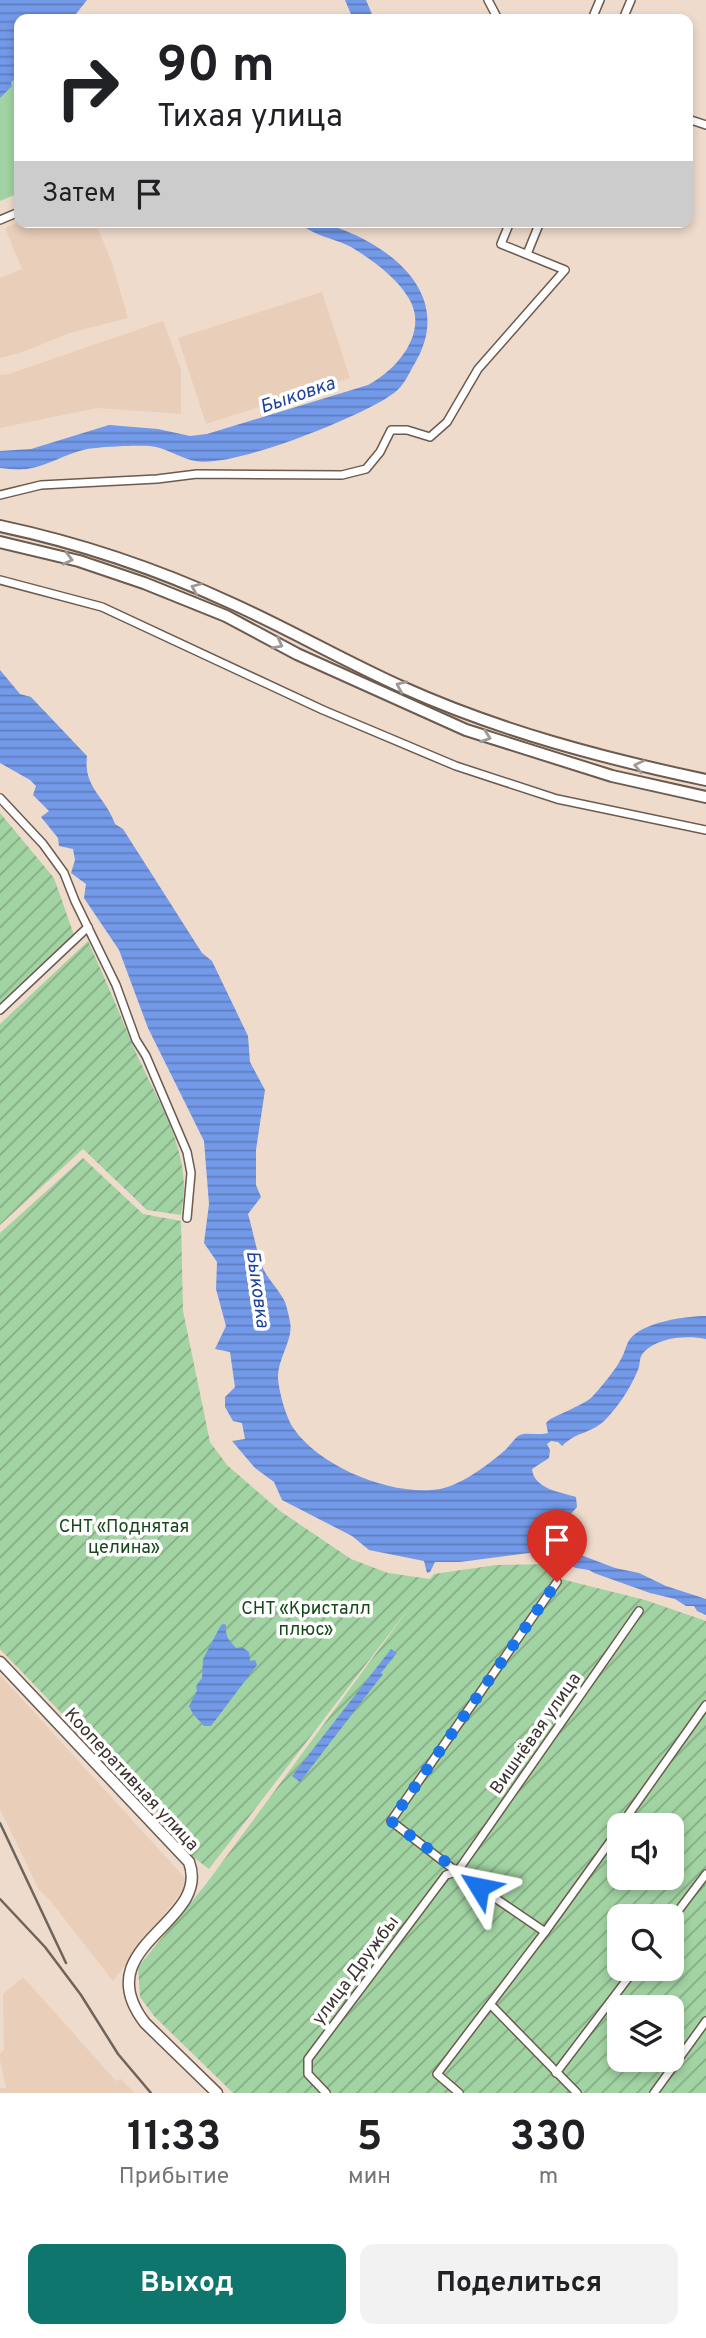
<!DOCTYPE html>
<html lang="ru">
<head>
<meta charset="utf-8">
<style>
	:root { --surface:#fff; --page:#f2f2f2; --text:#202124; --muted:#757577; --accent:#0f766e }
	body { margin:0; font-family:Overpass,sans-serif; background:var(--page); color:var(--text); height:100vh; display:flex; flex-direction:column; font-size:26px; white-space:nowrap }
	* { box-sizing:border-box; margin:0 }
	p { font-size:23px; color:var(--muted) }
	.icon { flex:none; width:38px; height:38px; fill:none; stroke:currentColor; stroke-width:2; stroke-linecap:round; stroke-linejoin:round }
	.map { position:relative; height:2093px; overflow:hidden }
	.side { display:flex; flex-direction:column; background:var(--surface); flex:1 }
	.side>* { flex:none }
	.hud { position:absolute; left:14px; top:14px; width:679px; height:214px; border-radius:14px; box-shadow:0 4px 10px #0003; background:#fff; color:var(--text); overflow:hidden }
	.tools { position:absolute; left:607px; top:1813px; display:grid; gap:14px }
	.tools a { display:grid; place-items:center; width:77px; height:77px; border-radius:14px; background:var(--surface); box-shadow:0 4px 10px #0003; font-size:35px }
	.pin { position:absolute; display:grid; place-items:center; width:60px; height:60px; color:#fff; margin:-72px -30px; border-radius:50% 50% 50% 0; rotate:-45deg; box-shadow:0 0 7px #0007 }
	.pin .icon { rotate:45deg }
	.me { position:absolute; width:77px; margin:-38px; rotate:305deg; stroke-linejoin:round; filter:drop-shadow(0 0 5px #0008) }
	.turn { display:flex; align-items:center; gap:24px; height:147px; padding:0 28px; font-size:32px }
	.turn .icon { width:91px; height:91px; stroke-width:2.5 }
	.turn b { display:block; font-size:49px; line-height:60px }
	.then { display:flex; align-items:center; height:66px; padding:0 28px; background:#0003; gap:14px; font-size:26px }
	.eta { display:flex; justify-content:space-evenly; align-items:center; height:119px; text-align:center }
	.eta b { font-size:42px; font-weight:700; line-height:49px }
	.cta { display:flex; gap:14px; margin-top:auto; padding:14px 28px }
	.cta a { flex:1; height:80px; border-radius:14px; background:var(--accent); color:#fff; font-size:28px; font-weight:700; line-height:80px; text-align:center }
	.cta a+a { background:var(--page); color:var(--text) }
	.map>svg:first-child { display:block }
</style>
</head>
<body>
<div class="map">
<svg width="706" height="2093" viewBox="0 0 706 2093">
	<defs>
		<pattern id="garden-furrows" width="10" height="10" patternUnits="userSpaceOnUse" patternTransform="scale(1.75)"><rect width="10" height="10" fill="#a2d3a3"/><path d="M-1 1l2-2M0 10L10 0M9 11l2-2" fill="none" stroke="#85ac85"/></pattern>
		<pattern id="water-rules" width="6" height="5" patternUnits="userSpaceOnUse" patternTransform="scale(1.75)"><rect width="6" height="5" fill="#7399e9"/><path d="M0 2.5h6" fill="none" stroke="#607dbd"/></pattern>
	</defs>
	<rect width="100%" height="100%" fill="#efdbcc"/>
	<g fill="#e9cfba">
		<path d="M 19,222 L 95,222 L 112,263 L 128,318 L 70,333 L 20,353 L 0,358 L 0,278 L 22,269 L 5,228 Z"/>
		<path d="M 322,292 L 350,378 L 206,424 L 178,338 Z"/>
		<path d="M 163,321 L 181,369 L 181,414 L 97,408 L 0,428 L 0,375 L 9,374 Z"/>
		<path d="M 0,1675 L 185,1878 L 185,1887 L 113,1981 L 49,1899 L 39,1890 L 0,1809 Z"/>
		<path d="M 23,1977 L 116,2081 L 121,2079 L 135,2093 L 0,2093 L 0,2088 L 6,2088 L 0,2060 L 0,2053 L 4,2050 L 3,1994 Z"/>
	</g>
	<g fill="url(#garden-furrows)" fill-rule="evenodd">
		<path d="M 0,813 L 54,878 L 74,935 L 0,1006 Z"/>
		<path d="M 88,941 C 103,974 117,1007 131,1041 C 150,1088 184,1136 184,1188 C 184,1197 182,1206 181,1215 L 147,1210 L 83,1149 L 0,1225 L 0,1024 Z"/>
		<path d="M 83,1158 L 143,1214 L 181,1221 L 183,1311 L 210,1442 L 227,1465 L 280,1511 L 351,1559 L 388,1573 L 430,1579 L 434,1574 L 496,1565 L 554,1564 L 557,1578 L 645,1600 L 706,1621 L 706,2093 L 233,2093 L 154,2016 L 140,1997 L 138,1967 L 206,1884 L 413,1603 L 209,1869 L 192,1856 L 185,1842 L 0,1649 L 0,1233 ZM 620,1825 L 672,1825 L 672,1878 L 620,1878 ZM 620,1916 L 672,1916 L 672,1969 L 620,1969 ZM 620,2007 L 672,2007 L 672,2060 L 620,2060 Z"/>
	</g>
	<path fill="#a2d3a3" d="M 16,79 L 19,82 L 19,193 L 0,201 L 0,98 L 12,86 L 11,82 Z"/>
	<g fill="url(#water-rules)">
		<path d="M 0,0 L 87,0 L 72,19 L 19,19 L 19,74 L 16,79 L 11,82 L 12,86 L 0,98 Z"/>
		<path d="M 345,0 L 366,0 L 374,19 L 353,19 Z"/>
		<path d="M 298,222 C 304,222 313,221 319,222 C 381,238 458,290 415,363 C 409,373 404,386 394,393 C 364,416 231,469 195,461 C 181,458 169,450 156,447 C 145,444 99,447 87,449 C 67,453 47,466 27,469 C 18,470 9,469 0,468 L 0,451 L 31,449 L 109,425 L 158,429 L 190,436 L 207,434 L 368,385 C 398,369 430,331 408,297 C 396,277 371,259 351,247 C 332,237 317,238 298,222 Z"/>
		<path d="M 0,670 L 20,694 L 31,697 L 87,756 C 83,788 106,797 115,824 L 123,829 L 202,953 L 212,961 L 248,1036 L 250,1062 L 265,1090 L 256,1150 L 256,1185 L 261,1197 L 248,1214 C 253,1231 256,1249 262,1266 C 267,1279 279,1289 285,1302 C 287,1308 289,1316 290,1322 C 294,1339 277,1359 278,1378 C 279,1392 286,1418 294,1429 C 321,1468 394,1497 440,1489 C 461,1485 488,1465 504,1451 C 509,1447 513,1440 518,1436 C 524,1431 539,1436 548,1433 L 546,1423 L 549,1420 C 559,1414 585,1404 592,1397 C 602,1386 614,1372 621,1359 C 625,1353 626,1344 630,1339 C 643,1322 686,1316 706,1316 L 706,1339 C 687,1335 658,1337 644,1352 C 638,1358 641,1365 637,1372 C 630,1389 619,1405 607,1418 C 591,1435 578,1430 562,1446 L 558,1442 L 551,1441 L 547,1444 L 550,1450 L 549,1458 L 532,1469 C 534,1489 560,1492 576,1497 L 577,1507 L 557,1530 L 545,1532 L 539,1537 L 541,1543 L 560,1547 L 615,1568 L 639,1573 L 666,1586 L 706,1599 L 706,1615 L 697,1611 L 694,1606 L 686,1606 L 675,1599 L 650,1593 L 594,1573 L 589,1570 L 576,1568 L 536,1552 L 460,1562 L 435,1562 L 430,1572 L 427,1573 L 424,1561 L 369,1550 L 352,1536 L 282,1500 L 274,1482 L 255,1468 L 232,1441 L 245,1439 L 242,1423 L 233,1421 L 225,1407 L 225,1397 L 235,1387 L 230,1352 L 215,1349 L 226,1326 L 216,1289 L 217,1262 L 204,1243 L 209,1204 L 204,1141 L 148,1028 L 119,950 L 84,898 L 86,884 L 71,873 L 75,860 L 73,849 L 59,846 L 58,838 L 41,817 L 49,811 L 33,795 L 36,786 L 30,780 L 0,763 Z"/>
		<path d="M 224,1624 L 226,1625 C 225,1637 229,1640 236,1648 L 242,1647 L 249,1652 L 250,1661 L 255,1660 L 257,1665 L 211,1726 L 204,1726 L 193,1714 L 189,1706 L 197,1691 L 196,1686 L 202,1678 L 203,1659 L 221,1625 Z"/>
		<path d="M 391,1649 L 397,1653 L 381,1673 L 383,1674 L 300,1782 L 292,1776 Z"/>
	</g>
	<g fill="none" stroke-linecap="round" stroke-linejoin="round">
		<defs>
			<g id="minor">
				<path d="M 488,0 L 498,19"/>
				<path d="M 592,19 L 600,0"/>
				<path d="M 623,19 L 631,0"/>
				<path d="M 688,119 L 706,125"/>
				<path d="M 0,220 L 19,212"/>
				<path d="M 527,254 L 540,222"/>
				<path d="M 0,495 L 41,485 L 157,479 L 197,474 L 342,475 L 366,469 L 380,452 L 391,430 L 407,430 L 430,437 L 447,422 L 478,369 L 565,270 L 501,244 L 510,222"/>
				<path d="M 0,580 L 102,607 L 323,710 L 456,766 L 557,799 L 706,830"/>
				<path d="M 0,798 L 43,844 L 64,873 L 75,901 L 116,985 L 136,1040 L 146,1056 L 187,1152 L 191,1173 L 187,1218"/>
				<path d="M 0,1010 L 88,927"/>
				<path d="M 621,1825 L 706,1705"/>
				<path d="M 672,1919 L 706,1874"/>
				<path d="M 545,1932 L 457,1872 L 391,1821 L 557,1582"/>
				<path d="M 491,2005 L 577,2093"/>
				<path d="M 556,2073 L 635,1969"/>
				<path d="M 326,2093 L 308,2074 L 308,2059 L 446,1875 L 457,1872 L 639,1611"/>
				<path d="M 459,2093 L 437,2074 L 545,1932 L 620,1828"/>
				<path d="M 654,2093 L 706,2021"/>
			</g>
			<path id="secondary" d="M 0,1662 L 189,1862 C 212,1924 85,1945 145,2023 L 217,2093"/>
			<g id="primary">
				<path d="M 0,526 C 80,543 157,569 231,603 C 289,629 344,661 402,687 C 500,731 602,758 706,780"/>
				<path d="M 0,542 L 79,561 L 144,583 L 226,616 L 297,654 L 466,730 L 612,776 L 706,797"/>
			</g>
		</defs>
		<use href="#minor" stroke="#6c5b4e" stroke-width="10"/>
		<use href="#secondary" stroke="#6c5b4e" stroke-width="13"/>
		<use href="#primary" stroke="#6c5b4e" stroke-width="14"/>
		<use href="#minor" stroke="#fff" stroke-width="7"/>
		<use href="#secondary" stroke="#fff" stroke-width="10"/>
		<use href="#primary" stroke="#fff" stroke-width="10"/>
		<g stroke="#6f645b" stroke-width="2.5">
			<path d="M 0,1823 L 66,1963"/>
			<path d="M 0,1899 L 45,1947 L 81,1995 L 118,2054 L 151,2093"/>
		</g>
	</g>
	<defs><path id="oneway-chevron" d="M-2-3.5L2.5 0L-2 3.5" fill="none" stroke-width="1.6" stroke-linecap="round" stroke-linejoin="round" transform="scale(1.75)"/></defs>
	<g stroke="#9d9996">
		<use href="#oneway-chevron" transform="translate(68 559) rotate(14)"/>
		<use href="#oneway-chevron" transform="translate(196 588) rotate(-157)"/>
		<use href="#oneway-chevron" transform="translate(278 644) rotate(28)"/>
		<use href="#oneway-chevron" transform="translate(401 686) rotate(-156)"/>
		<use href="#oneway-chevron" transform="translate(486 737) rotate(19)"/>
		<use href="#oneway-chevron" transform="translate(639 766) rotate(-168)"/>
	</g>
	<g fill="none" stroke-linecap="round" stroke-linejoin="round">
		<path stroke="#1a73e8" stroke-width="12" stroke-dasharray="0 21.6" d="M 479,1887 L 391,1821 L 557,1582"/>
	</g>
	<g text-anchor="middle" stroke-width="7" stroke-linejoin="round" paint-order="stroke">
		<g font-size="18" fill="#144819" stroke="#fff">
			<text x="124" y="1532">СНТ «Поднятая<tspan x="124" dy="21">целина»</tspan></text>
			<text x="306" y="1614">СНТ «Кристалл<tspan x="306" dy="21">плюс»</tspan></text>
		</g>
		<g font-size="18" fill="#3b332d" stroke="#fff">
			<text transform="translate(535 1733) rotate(-55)" y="6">Вишнёвая улица</text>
			<text transform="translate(132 1779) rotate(47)" y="6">Кооперативная улица</text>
			<text transform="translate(355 1970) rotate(-53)" y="6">улица Дружбы</text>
		</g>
		<g font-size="19" font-style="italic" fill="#1c429d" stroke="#fff">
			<text transform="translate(297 394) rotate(-19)" y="7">Быковка</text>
			<text transform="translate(259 1289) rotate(82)" y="7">Быковка</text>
		</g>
	</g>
</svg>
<div class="tools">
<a><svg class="icon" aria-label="sound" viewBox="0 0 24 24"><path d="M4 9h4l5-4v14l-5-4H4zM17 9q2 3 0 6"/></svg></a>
<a><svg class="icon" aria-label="search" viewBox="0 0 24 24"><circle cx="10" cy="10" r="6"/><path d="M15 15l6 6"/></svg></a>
<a><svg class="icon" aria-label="layers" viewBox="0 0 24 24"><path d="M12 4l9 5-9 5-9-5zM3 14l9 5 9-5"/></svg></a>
</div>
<div class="pin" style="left:557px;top:1582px;background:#d93025"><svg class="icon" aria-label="arrive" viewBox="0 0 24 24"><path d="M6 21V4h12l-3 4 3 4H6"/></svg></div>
<svg class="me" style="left:479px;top:1887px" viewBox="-20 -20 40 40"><path d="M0-17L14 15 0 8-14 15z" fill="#1a73e8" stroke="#fff" stroke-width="4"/></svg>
<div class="hud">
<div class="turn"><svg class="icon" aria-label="right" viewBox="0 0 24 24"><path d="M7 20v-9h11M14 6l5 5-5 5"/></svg><div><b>90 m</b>Тихая улица</div></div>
<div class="then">Затем<svg class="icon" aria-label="arrive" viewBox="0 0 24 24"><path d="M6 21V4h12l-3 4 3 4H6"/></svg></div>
</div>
</div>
<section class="side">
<div class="eta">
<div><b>11:33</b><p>Прибытие</p></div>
<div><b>5</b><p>мин</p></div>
<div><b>330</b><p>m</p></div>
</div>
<div class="cta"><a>Выход</a><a>Поделиться</a></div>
</section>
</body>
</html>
